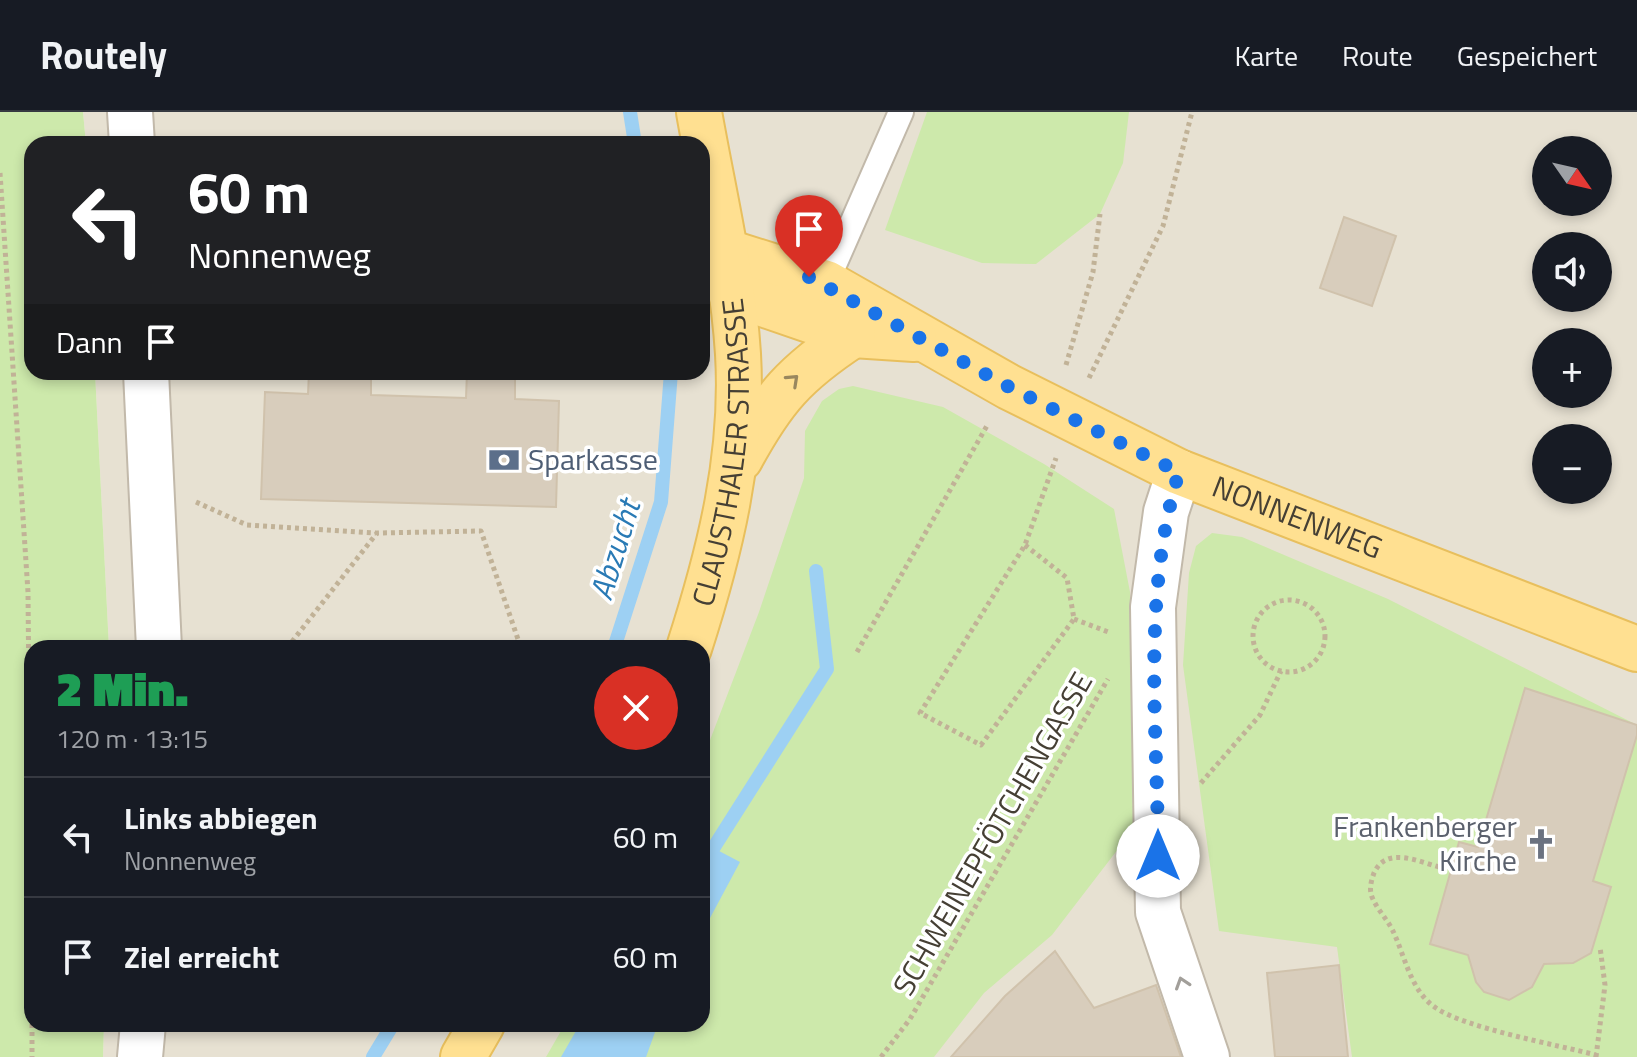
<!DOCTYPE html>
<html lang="de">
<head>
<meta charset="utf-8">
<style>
	:root { --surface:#171b24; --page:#20242c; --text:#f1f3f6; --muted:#9ea1a6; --line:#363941 }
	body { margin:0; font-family:"Titillium Web",sans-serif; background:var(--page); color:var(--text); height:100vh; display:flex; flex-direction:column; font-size:30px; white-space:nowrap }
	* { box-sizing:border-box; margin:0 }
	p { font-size:26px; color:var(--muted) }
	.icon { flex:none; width:44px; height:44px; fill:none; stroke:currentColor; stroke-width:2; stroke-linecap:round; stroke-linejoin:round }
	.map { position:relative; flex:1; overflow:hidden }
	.panel { position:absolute; left:24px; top:528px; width:686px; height:392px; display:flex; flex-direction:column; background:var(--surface); border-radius:24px; box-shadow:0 4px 12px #0003 }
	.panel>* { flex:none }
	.hud { position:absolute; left:24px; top:24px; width:686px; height:244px; border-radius:24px; box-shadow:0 4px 12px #0003; background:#202124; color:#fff; overflow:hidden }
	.needle { width:52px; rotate:124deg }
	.tools { position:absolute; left:1532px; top:24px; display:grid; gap:16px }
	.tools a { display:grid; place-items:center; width:80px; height:80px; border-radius:50%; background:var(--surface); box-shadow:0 4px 12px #0003; font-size:40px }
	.pin { position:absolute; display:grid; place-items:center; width:68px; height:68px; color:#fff; margin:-82px -34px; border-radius:50% 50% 50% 0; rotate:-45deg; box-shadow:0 0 8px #0007 }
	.pin .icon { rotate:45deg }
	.me { position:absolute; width:88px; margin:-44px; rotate:0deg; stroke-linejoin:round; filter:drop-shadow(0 0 6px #0008) }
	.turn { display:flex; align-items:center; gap:28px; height:168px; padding:0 32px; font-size:36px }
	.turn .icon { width:104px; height:104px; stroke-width:2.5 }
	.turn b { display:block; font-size:56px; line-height:68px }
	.then { display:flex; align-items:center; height:76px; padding:0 32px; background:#0003; gap:16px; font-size:30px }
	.round { display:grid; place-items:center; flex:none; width:84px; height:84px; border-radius:42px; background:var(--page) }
	.overview { display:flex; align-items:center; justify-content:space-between; height:136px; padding:0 32px }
	h1 { font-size:48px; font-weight:800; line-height:60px; color:#1e9e55 }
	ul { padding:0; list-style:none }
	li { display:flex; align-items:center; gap:24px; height:120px; padding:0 32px; border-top:2px solid var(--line) }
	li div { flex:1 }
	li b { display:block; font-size:30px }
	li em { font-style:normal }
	header { display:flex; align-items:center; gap:48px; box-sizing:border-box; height:112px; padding:0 40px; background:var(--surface); border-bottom:2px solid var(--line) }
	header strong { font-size:38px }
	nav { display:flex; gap:44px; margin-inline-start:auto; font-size:28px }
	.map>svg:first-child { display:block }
</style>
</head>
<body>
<header>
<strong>Routely</strong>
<nav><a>Karte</a><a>Route</a><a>Gespeichert</a></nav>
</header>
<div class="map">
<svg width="1637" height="945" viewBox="0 0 1637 945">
	<rect width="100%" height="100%" fill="#f3efe4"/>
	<path fill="#e7e1d2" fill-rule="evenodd" d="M 83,0 L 1637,0 L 1637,945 L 103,945 L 104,912 L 702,912 L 702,536 L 109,536 L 95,260 L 702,260 L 702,32 L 86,32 ZM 1546,38 L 1598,38 L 1598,90 L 1546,90 ZM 1546,134 L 1598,134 L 1598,186 L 1546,186 ZM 1546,230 L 1598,230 L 1598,282 L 1546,282 ZM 1546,326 L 1598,326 L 1598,378 L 1546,378 Z"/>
	<g fill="#cde9ab">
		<path d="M 0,0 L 83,0 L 86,32 L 32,32 L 32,260 L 95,260 L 109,536 L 32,536 L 32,912 L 104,912 L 103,945 L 0,945 Z"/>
		<path d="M 927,0 L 1129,0 L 1123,51 L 1100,102 L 1036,152 L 982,151 L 885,118 Z"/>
		<path d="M 853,274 L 943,295 L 1044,352 L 1114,397 L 1130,480 L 1135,715 L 1052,823 L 984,881 L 934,945 L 546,945 L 565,912 L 702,912 L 702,649 L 759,500 L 804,366 L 805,319 L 822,289 L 839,277 Z"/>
		<path d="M 1212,421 L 1242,425 L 1388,487 L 1637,613 L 1637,945 L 1352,945 L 1337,835 L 1219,819 L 1183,553 L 1189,461 L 1196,434 Z"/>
	</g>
	<g fill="#9dd0f3">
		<path d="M 702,730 L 740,750 L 702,821 Z"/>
		<path d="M 580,912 L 658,912 L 646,945 L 561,945 Z"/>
	</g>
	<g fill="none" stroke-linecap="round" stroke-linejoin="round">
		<g stroke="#9dd0f3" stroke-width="14">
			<path d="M 630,0 L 635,32"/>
			<path d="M 614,536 L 661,390 L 671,260"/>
			<path d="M 714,735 L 827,557 L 816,459"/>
			<path d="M 373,945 L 393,912"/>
		</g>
	</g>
	<g fill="#d8cdbc" stroke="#d0c2ac" stroke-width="2">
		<path d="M 1344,105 L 1396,124 L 1372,194 L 1320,176 Z"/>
		<path d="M 309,260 L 371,260 L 371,283 L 466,286 L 467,260 L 515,260 L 515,287 L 559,289 L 556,395 L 261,387 L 265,280 L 308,282 Z"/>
		<path d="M 1525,576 L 1637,613 L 1637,623 L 1593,769 L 1611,775 L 1591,841 L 1573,851 L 1544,852 L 1532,875 L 1509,888 L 1484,880 L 1476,870 L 1468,843 L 1430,832 L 1459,730 L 1478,735 Z"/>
		<path d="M 1055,839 L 1094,896 L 1156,873 L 1181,945 L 951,945 L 1005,884 Z"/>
		<path d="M 1339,853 L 1348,945 L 1275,945 L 1267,861 Z"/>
	</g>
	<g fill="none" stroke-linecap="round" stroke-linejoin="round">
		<defs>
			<path id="lane" d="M 826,171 L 901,0"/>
			<g id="street">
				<path d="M 130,0 L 132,32"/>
				<path d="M 146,260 L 159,536"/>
				<path d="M 1179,360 L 1166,400 L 1153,495 L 1158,800 L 1207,945"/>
				<path d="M 140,945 L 143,912"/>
			</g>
			<g id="primary">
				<path id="s1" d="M 724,139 L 826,171 L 1009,275 L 1179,360 L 1637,537"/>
				<path d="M 731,181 L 853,223 L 914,227"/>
				<path d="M 740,347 C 773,286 795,261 853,223"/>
				<path id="s2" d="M 689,536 C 720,440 744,343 738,242 C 733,161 713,80 699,0"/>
				<path d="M 463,945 L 482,912"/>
			</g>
		</defs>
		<use href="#lane" stroke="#c2b9aa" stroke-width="28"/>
		<use href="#street" stroke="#c2b9aa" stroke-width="48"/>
		<use href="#primary" stroke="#e8bf5d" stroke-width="48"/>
		<g stroke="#c1b297" stroke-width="5" stroke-dasharray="4 4" stroke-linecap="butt">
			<path d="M 0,61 L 28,480 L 32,906"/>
			<path d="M 1066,253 L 1093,160 L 1100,102"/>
			<path d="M 1089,266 L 1163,114 L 1192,0"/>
			<path d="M 196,390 L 247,413 L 376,421"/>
			<path d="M 1025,433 L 1067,466 L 1074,507 L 981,633 L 920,601 L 1025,433 L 1056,346"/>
			<circle cx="1289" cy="524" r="36"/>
			<path d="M 1074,507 L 1111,521"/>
			<path d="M 287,536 L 377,421 L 481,419 L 521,536"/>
			<path d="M 857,540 L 988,312"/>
			<path d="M 1201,671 L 1260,603 L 1281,559"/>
			<path d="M 1439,755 C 1417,749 1386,734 1374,761 C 1371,769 1369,778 1372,785 C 1377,797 1386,806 1392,817 C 1405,843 1410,879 1436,896 C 1465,916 1558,933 1596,943"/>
			<path d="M 32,912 L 32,945"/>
			<path d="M 881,945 L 910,907 L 1108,567"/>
			<path d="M 1596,945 L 1605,873 L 1600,835"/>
		</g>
		<use href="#lane" stroke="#fff" stroke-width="24"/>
		<use href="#street" stroke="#fff" stroke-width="44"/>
		<use href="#primary" stroke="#ffe091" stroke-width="44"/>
	</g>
	<defs><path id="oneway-chevron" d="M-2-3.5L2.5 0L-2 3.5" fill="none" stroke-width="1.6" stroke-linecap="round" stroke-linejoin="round" transform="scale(2)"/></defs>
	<use stroke="#99875e" href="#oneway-chevron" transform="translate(793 268) rotate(-43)"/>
	<use stroke="#a29f9a" href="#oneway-chevron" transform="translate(1182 871) rotate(-108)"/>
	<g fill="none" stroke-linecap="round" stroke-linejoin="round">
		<path stroke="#1a73e8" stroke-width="14" stroke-dasharray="0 25.2" d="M 809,165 L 1009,275 L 1179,360 C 1141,484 1158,616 1158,744"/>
	</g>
	<defs>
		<symbol id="bank-bare" viewBox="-9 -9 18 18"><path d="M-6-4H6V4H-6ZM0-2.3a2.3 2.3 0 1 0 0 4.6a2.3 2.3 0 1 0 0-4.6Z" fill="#5c6f8a" stroke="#fff" stroke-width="2.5" paint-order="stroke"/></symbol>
		<symbol id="church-bare" viewBox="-9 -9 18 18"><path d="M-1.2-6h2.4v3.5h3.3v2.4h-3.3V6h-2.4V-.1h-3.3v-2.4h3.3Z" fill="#6b7280" stroke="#fff" stroke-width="2.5" paint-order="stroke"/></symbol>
	</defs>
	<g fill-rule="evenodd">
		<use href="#bank-bare" x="482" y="326" width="44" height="44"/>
		<use href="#church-bare" x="1519" y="710" width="44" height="44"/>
	</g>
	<g text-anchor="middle" stroke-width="7" stroke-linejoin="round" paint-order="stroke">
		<g font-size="30" fill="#453f34" stroke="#fff">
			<text dy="10" stroke="none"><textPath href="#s2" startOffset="200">CLAUSTHALER STRASSE</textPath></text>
			<text dy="10" stroke="none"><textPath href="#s1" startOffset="634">NONNENWEG</textPath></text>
			<text transform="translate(993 722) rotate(-60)" y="10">SCHWEINEPFÖTCHENGASSE</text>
		</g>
		<g font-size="30" fill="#4e5e75" stroke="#fff" text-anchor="start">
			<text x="528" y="358">Sparkasse</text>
		</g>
		<g font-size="30" fill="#5b616d" stroke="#fff" text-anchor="end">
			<text x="1517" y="725">Frankenberger<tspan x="1517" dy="34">Kirche</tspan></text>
		</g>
		<g font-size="32" font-style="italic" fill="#297ab5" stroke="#fff">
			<text transform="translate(615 438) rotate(-73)" y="11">Abzucht</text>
		</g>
	</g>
</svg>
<div class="tools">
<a><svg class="needle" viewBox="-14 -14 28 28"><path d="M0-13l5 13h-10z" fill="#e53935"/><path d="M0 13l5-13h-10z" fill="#9ea1a6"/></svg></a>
<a><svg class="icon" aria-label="sound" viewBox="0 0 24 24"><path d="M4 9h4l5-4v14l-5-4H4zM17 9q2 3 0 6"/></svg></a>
<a>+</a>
<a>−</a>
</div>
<div class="pin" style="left:809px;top:165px;background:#d93025"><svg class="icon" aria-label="arrive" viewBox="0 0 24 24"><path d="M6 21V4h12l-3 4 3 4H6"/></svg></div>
<svg class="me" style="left:1158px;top:744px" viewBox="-20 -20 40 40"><circle r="19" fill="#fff"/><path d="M0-13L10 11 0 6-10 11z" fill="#1a73e8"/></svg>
<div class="hud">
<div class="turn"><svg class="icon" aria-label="left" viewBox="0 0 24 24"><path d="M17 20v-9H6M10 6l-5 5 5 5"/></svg><div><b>60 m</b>Nonnenweg</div></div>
<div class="then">Dann<svg class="icon" aria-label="arrive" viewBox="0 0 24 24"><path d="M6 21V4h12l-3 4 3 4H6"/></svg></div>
</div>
<section class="panel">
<div class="overview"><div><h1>2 Min.</h1><p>120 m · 13:15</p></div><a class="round" style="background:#d93025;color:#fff"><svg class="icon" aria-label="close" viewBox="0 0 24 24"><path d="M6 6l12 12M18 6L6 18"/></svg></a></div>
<ul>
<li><svg class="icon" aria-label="left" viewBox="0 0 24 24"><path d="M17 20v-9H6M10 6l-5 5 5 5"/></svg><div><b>Links abbiegen</b><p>Nonnenweg</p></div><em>60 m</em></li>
<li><svg class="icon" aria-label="arrive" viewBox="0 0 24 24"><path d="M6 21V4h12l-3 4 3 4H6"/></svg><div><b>Ziel erreicht</b></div><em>60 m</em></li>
</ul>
</section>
</div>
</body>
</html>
